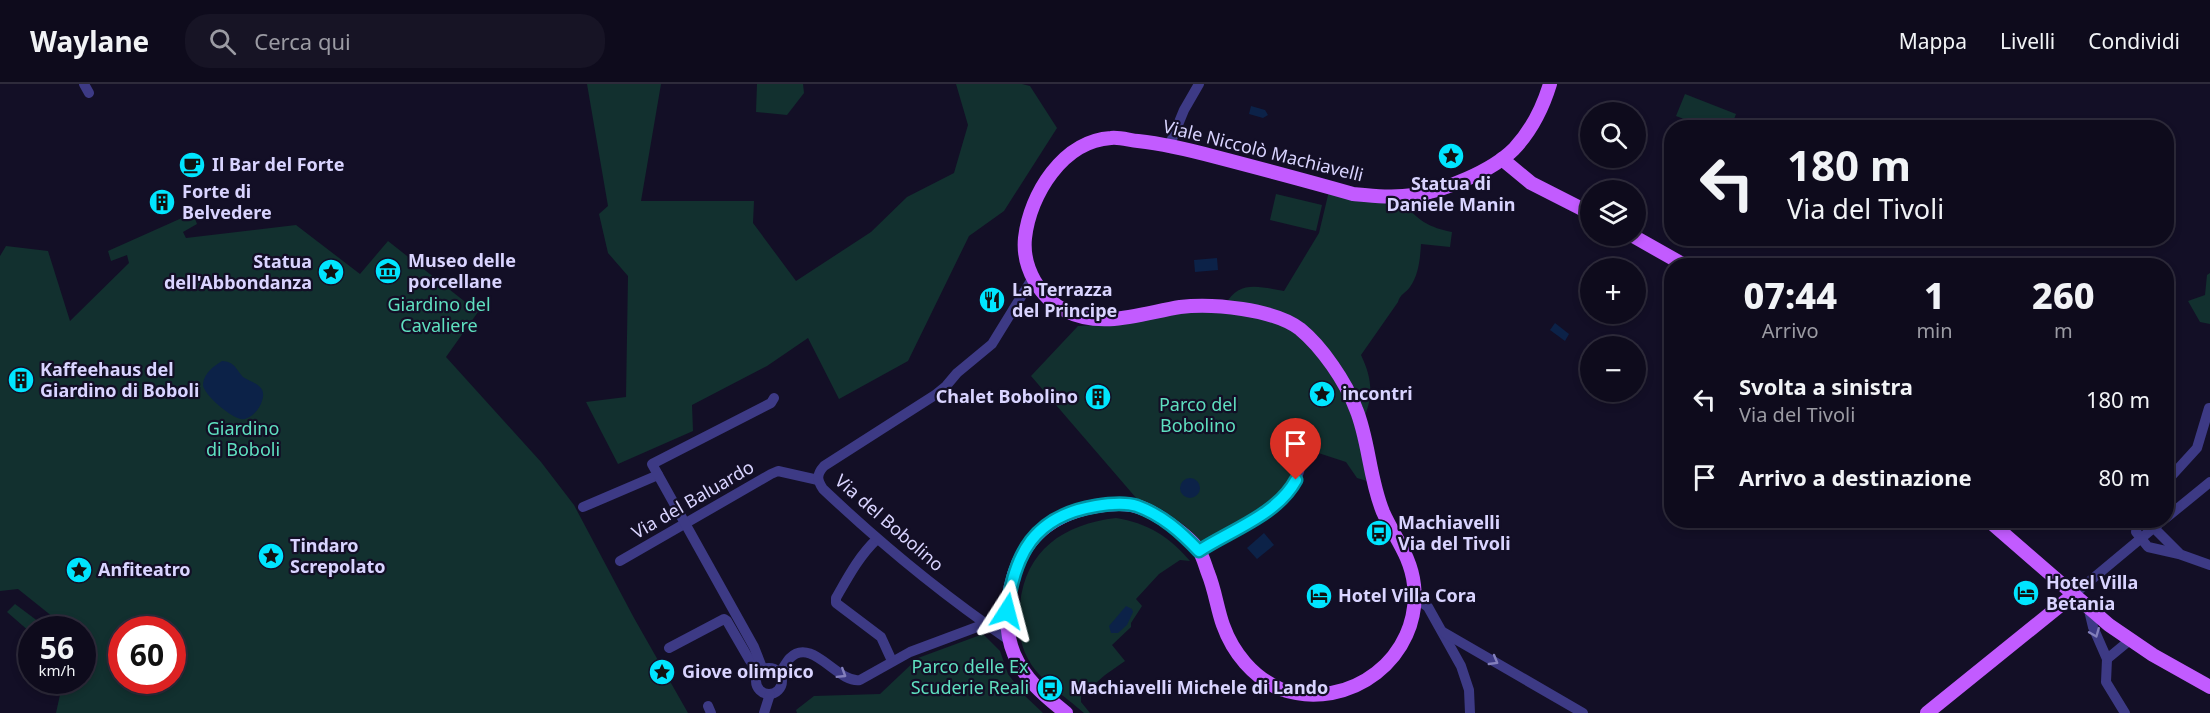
<!DOCTYPE html>
<html lang="it">
<head>
<meta charset="utf-8">
<style>
	:root { --surface:#0e0b1c; --page:#171425; --text:#f1f3f6; --muted:#9b9ba3; --line:#2e2b3b }
	body { margin:0; font-family:"Noto Sans",sans-serif; background:var(--page); color:var(--text); height:100vh; display:flex; flex-direction:column; font-size:22px; white-space:nowrap }
	* { box-sizing:border-box; margin:0 }
	p { font-size:20px; color:var(--muted) }
	.icon { flex:none; width:33px; height:33px; fill:none; stroke:currentColor; stroke-width:2; stroke-linecap:round; stroke-linejoin:round }
	.map { position:relative; flex:1; overflow:hidden }
	.sheet { position:absolute; left:1664px; top:174px; width:510px; height:270px; display:flex; flex-direction:column; background:var(--surface); border-radius:24px; box-shadow:0 3px 9px #0003,0 0 0 2px var(--line) }
	.sheet>* { flex:none }
	.top-card { position:absolute; left:1664px; top:36px; width:510px; height:126px; border-radius:24px; box-shadow:0 3px 9px #0003,0 0 0 2px var(--line); background:#0e0b1c; color:var(--text); overflow:hidden }
	.fabs { position:absolute; left:1580px; top:18px; display:grid; gap:12px }
	.fabs a { display:grid; place-items:center; width:66px; height:66px; border-radius:50%; background:var(--surface); box-shadow:0 3px 9px #0003,0 0 0 2px var(--line); font-size:30px }
	.speed { position:absolute; left:18px; top:532px; display:flex; gap:12px; font-size:30px; font-weight:700; text-align:center }
	.speed>* { display:grid; place-content:center; width:78px; height:78px; border-radius:50%; background:var(--surface); box-shadow:0 3px 9px #0003,0 0 0 2px var(--line); line-height:1 }
	.speed small { font-size:15px; font-weight:400 }
	.speed .limit { border:9px solid #d22; background:#fff; color:#111 }
	.pin { position:absolute; display:grid; place-items:center; width:51px; height:51px; color:#fff; margin:-62px -26px; border-radius:50% 50% 50% 0; rotate:-45deg; box-shadow:0 0 6px #0007 }
	.pin .icon { rotate:45deg }
	.me { position:absolute; width:66px; margin:-33px; rotate:9deg; stroke-linejoin:round; filter:drop-shadow(0 0 4px #0008) }
	.turn { display:flex; align-items:center; gap:21px; height:126px; padding:0 24px; font-size:27px }
	.turn .icon { width:78px; height:78px; stroke-width:2.5 }
	.turn b { display:block; font-size:42px; line-height:51px }
	.eta { display:flex; justify-content:space-evenly; align-items:center; height:102px; text-align:center }
	.eta b { font-size:36px; font-weight:800; line-height:42px }
	ul { padding:0; list-style:none }
	li { display:flex; align-items:center; gap:18px; height:78px; padding:0 24px }
	li div { flex:1 }
	li b { display:block; font-size:22px }
	li em { font-style:normal }
	header { display:flex; align-items:center; gap:36px; box-sizing:border-box; height:84px; padding:0 30px; background:var(--surface); border-bottom:2px solid var(--line) }
	header strong { font-size:28px }
	nav { display:flex; gap:33px; margin-inline-start:auto; font-size:21px }
	.search { width:420px; height:54px; background:var(--page); display:flex; align-items:center; gap:15px; box-sizing:border-box; padding:0 21px; border-radius:24px; color:var(--muted); font-size:22px }
	.map>svg:first-child { display:block }
</style>
</head>
<body>
<header>
<strong>Waylane</strong>
<div class="search"><svg class="icon" aria-label="search" viewBox="0 0 24 24"><circle cx="10" cy="10" r="6"/><path d="M15 15l6 6"/></svg>Cerca qui</div>
<nav><a>Mappa</a><a>Livelli</a><a>Condividi</a></nav>
</header>
<div class="map">
<svg width="2210" height="629" viewBox="0 0 2210 629">
	<rect width="100%" height="100%" fill="#130f26"/>
	<g fill="#12302f" fill-rule="evenodd">
		<path d="M 587,0 L 661,0 L 641,117 L 754,117 L 753,139 L 796,197 L 871,148 L 907,113 L 954,89 L 968,41 L 956,0 L 1022,0 L 1030,2 L 1057,44 L 1004,127 L 969,152 L 908,277 L 839,315 L 808,254 L 767,282 L 692,321 L 693,347 L 618,380 L 586,318 L 626,313 L 628,192 L 608,169 L 599,130 L 608,122 Z"/>
		<path d="M 757,0 L 803,0 L 804,9 L 787,31 L 756,28 Z"/>
		<path d="M 1685,10 L 1736,30 L 1731,43 L 1705,43 L 1676,32 Z"/>
		<path d="M 1329,107 L 1404,116 C 1414,136 1431,144 1452,148 L 1450,163 L 1421,160 C 1420,175 1419,190 1410,203 C 1406,209 1400,210 1398,218 L 1361,271 C 1372,294 1374,312 1363,336 L 1304,242 L 1225,221 C 1239,195 1260,203 1284,207 L 1319,149 Z"/>
		<path d="M 1276,110 L 1322,121 L 1316,147 L 1270,136 Z"/>
		<path d="M 193,129 L 197,140 L 183,148 L 186,154 L 296,141 L 360,190 L 388,157 L 478,228 L 446,273 L 541,378 L 574,421 L 634,534 L 688,629 L 56,629 L 63,597 L 82,597 L 82,546 L 61,546 L 58,537 L 18,505 L 0,507 L 0,172 L 6,162 L 48,167 L 70,237 L 129,179 L 127,171 L 111,177 L 108,167 ZM 122,546 L 172,546 L 172,597 L 122,597 Z"/>
		<path d="M 2210,189 L 2210,240 L 2200,238 L 2188,217 L 2205,211 L 2207,191 Z"/>
		<path d="M 1197,226 C 1221,228 1253,229 1275,236 C 1289,241 1298,251 1308,261 C 1348,302 1357,343 1367,397 L 1357,394 L 1346,378 L 1306,365 L 1306,376 L 1279,423 L 1258,440 L 1205,467 L 1185,442 L 1163,426 L 1137,415 L 1031,292 L 1078,242 L 1112,240 Z"/>
		<path d="M 1116,434 C 1147,439 1169,452 1190,477 L 1180,476 L 1159,490 L 1136,515 L 1142,522 L 1131,539 L 1131,543 L 1112,561 L 1125,577 L 1105,591 L 1081,612 L 1081,618 L 1090,629 L 1084,629 C 1066,613 1039,596 1028,575 C 1019,559 1018,539 1020,521 C 1025,466 1064,440 1116,434 Z"/>
		<path d="M 15,520 L 39,538 L 30,548 L 7,528 Z"/>
		<path d="M 983,550 L 1000,567 L 1008,590 L 1024,611 L 1043,629 L 797,629 L 796,626 L 814,612 L 880,610 L 918,574 Z"/>
	</g>
	<g fill="#0c2248">
		<path d="M 1251,22 L 1265,26 L 1268,31 L 1263,34 L 1249,30 Z"/>
		<path d="M 1217,174 L 1218,186 L 1195,188 L 1194,176 Z"/>
		<path d="M 1555,239 L 1569,250 L 1565,257 L 1550,246 Z"/>
		<path d="M 222,277 C 235,278 235,284 243,293 C 255,300 267,302 262,317 C 260,324 253,333 245,335 C 235,338 202,310 203,300 C 204,289 214,282 222,277 Z"/>
		<circle cx="1190" cy="404" r="10"/>
		<path d="M 1264,449 L 1274,461 L 1257,475 L 1247,464 Z"/>
		<path d="M 1126,522 L 1132,525 L 1133,528 L 1127,541 L 1118,549 L 1111,549 L 1109,542 Z"/>
	</g>
	<g fill="none" stroke-linecap="round" stroke-linejoin="round">
		<g stroke="#3d3a85" stroke-width="10">
			<path d="M 84,0 L 89,9"/>
			<path d="M 1170,60 L 1184,26 L 1199,0"/>
			<path d="M 2166,398 L 2197,364 L 2209,324"/>
			<path d="M 583,423 L 658,391"/>
			<path d="M 2166,434 L 2210,398"/>
			<path d="M 2138,436 L 2136,448 L 2148,463 L 2179,470 L 2210,481"/>
			<path d="M 2154,444 L 2179,469"/>
			<path d="M 877,455 C 859,472 848,493 836,514 L 836,519 L 881,553 L 892,577"/>
			<path d="M 1199,467 C 1227,449 1267,433 1289,408 C 1297,399 1300,386 1302,374"/>
			<path d="M 620,477 L 771,390 L 778,387 L 818,396"/>
			<path d="M 2073,511 L 2163,436"/>
			<path d="M 1415,514 L 1428,523 L 1461,582 L 1469,606 L 1470,629"/>
			<path d="M 2088,522 L 2093,543 L 2107,575 L 2106,598 L 2125,629"/>
			<path d="M 1443,548 L 1583,629"/>
			<path d="M 1009,556 C 943,511 881,460 823,405 C 817,396 816,391 824,382 L 935,311 L 946,302 L 957,289 L 992,260 L 1032,195"/>
			<path d="M 669,564 L 724,535 L 727,537 L 749,575 L 759,589"/>
			<path d="M 2107,575 L 2130,556"/>
			<circle cx="769" cy="597" r="13"/>
			<path d="M 763,586 L 754,563 L 652,380 L 771,319 L 774,314"/>
			<path d="M 779,590 C 783,585 786,578 790,574 C 812,552 838,600 860,596 L 910,568 L 985,540"/>
			<path d="M 708,622 L 711,629"/>
			<path d="M 764,629 L 770,610"/>
		</g>
		<g stroke="#c25bff" stroke-width="14">
			<path d="M 1502,75 L 1531,99 L 1590,129"/>
			<path d="M 1633,152 L 1686,182"/>
			<path d="M 1988,436 L 2109,541 L 2153,571 L 2210,603"/>
			<path d="M 1066,629 C 1045,612 1025,596 1014,570 C 1007,553 1006,536 1008,518 C 1015,464 1042,431 1097,422 C 1108,420 1120,419 1132,421 C 1143,423 1155,430 1164,436 C 1176,444 1189,453 1198,465 C 1203,472 1205,481 1208,489 C 1215,506 1217,524 1223,541 C 1233,569 1253,593 1280,605 C 1350,629 1422,573 1414,501 C 1411,472 1394,453 1383,428 C 1369,394 1369,356 1356,325 C 1346,298 1322,263 1300,245 C 1274,225 1212,219 1180,223 C 1143,229 1102,245 1066,227 C 1040,214 1022,184 1025,154 C 1030,110 1063,57 1111,54 C 1119,53 1129,56 1138,57 C 1165,60 1190,66 1216,73 C 1262,85 1308,97 1353,110 C 1374,112 1393,114 1414,111 C 1444,107 1492,87 1514,65 C 1531,47 1543,23 1550,0"/>
			<path d="M 1927,629 L 2073,511"/>
		</g>
	</g>
	<defs><path id="oneway-chevron" d="M-2-3.5L2.5 0L-2 3.5" fill="none" stroke-width="1.6" stroke-linecap="round" stroke-linejoin="round" transform="scale(1.5)"/></defs>
	<g stroke="#837fbc">
		<use href="#oneway-chevron" transform="translate(2095 549) rotate(68)"/>
		<use href="#oneway-chevron" transform="translate(1494 577) rotate(30)"/>
		<use href="#oneway-chevron" transform="translate(842 590) rotate(32)"/>
	</g>
	<g fill="none" stroke-linecap="round" stroke-linejoin="round">
		<defs>
			<path id="route" d="M 1007,527 C 1014,470 1034,432 1096,422 C 1108,420 1124,418 1137,422 C 1162,431 1181,448 1199,467 C 1231,446 1277,431 1296,396"/>
		</defs>
		<use href="#route" stroke="#0095a6" stroke-width="15"/>
		<use href="#route" stroke="#00e5ff" stroke-width="10"/>
	</g>
	<defs>
		<symbol id="sight-disc" viewBox="-11 -11 22 22"><circle r="9.5" fill="#00e5ff" stroke="#130f26"/><path d="M0-6L1.8-2.2L6-1.7L2.9 1.2L3.7 5.4L0 3.3L-3.7 5.4L-2.9 1.2L-6-1.7L-1.8-2.2Z" fill="#111"/></symbol>
		<symbol id="cafe-disc" viewBox="-11 -11 22 22"><circle r="9.5" fill="#00e5ff" stroke="#130f26"/><path d="M-5.5-4.5H6V0H3Q3 3.5 0 3.5H-2.5Q-5.5 3.5-5.5 0ZM3-3.2v2h1.7v-2ZM-6 4.5H4V6H-6Z" fill="#111"/></symbol>
		<symbol id="building-disc" viewBox="-11 -11 22 22"><circle r="9.5" fill="#00e5ff" stroke="#130f26"/><path d="M-4-6H4V6H1V3H-1V6H-4ZM-2.5-4.3h1.7v1.8h-1.7ZM.8-4.3h1.7v1.8H.8ZM-2.5-1h1.7V.8h-1.7ZM.8-1h1.7V.8H.8Z" fill="#111"/></symbol>
		<symbol id="museum-disc" viewBox="-11 -11 22 22"><circle r="9.5" fill="#00e5ff" stroke="#130f26"/><path d="M0-6L6-3V-2H-6V-3ZM-5-1h2V3h-2ZM-1-1h2V3h-2ZM3-1h2V3H3ZM-6 4H6V6H-6Z" fill="#111"/></symbol>
		<symbol id="restaurant-disc" viewBox="-11 -11 22 22"><circle r="9.5" fill="#00e5ff" stroke="#130f26"/><path d="M-5-6h1v4h1v-4h1v4h1v-4h1v5L-1.5 .5V6h-2V.5L-5-1ZM5-6V6H3V1.5H1.5Q1.5-4 5-6Z" fill="#111"/></symbol>
		<symbol id="bus-disc" viewBox="-11 -11 22 22"><circle r="9.5" fill="#00e5ff" stroke="#130f26"/><path d="M-5-6H5V4H4V6H2V4H-2V6H-4V4H-5ZM-3.5-4V0h7V-4ZM-3.5 1.2v1.5H-2V1.2ZM2 1.2v1.5H3.5V1.2Z" fill="#111"/></symbol>
		<symbol id="hotel-disc" viewBox="-11 -11 22 22"><circle r="9.5" fill="#00e5ff" stroke="#130f26"/><path d="M-6-4.5h1.5V1H6V5H4.5V3h-9V5H-6ZM-4 0a1.8 1.8 0 1 1 3.6 0ZM.5 0V-2.5h3Q6-2.5 6 0Z" fill="#111"/></symbol>
	</defs>
	<g fill-rule="evenodd">
		<use href="#sight-disc" x="1436" y="57" width="30" height="30"/>
		<use href="#cafe-disc" x="177" y="66" width="30" height="30"/>
		<use href="#building-disc" x="147" y="103" width="30" height="30"/>
		<use href="#museum-disc" x="373" y="172" width="30" height="30"/>
		<use href="#sight-disc" x="316" y="173" width="30" height="30"/>
		<use href="#restaurant-disc" x="977" y="201" width="30" height="30"/>
		<use href="#building-disc" x="6" y="281" width="30" height="30"/>
		<use href="#sight-disc" x="1307" y="295" width="30" height="30"/>
		<use href="#building-disc" x="1083" y="298" width="30" height="30"/>
		<use href="#bus-disc" x="1364" y="434" width="30" height="30"/>
		<use href="#sight-disc" x="256" y="457" width="30" height="30"/>
		<use href="#sight-disc" x="64" y="471" width="30" height="30"/>
		<use href="#hotel-disc" x="2011" y="494" width="30" height="30"/>
		<use href="#hotel-disc" x="1304" y="497" width="30" height="30"/>
		<use href="#sight-disc" x="647" y="573" width="30" height="30"/>
		<use href="#bus-disc" x="1035" y="589" width="30" height="30"/>
	</g>
	<g text-anchor="middle" stroke-width="4.5" stroke-linejoin="round" paint-order="stroke">
		<g font-size="18" fill="#d9d4ff" stroke="#130f26">
			<text transform="translate(1263 67) rotate(14)" y="6">Viale Niccolò Machiavelli</text>
			<text transform="translate(693 416) rotate(-30)" y="6">Via del Baluardo</text>
			<text transform="translate(889 439) rotate(41)" y="6">Via del Bobolino</text>
		</g>
		<g font-size="18" font-weight="bold" fill="#d9d4ff" stroke="#130f26" text-anchor="start">
			<text x="212" y="87">Il Bar del Forte</text>
			<text x="1451" y="106" text-anchor="middle">Statua di<tspan x="1451" dy="21">Daniele Manin</tspan></text>
			<text x="182" y="114">Forte di<tspan x="182" dy="21">Belvedere</tspan></text>
			<text x="408" y="183">Museo delle<tspan x="408" dy="21">porcellane</tspan></text>
			<text x="312" y="184" text-anchor="end">Statua<tspan x="312" dy="21">dell'Abbondanza</tspan></text>
			<text x="1012" y="212">La Terrazza<tspan x="1012" dy="21">del Principe</tspan></text>
			<text x="40" y="292">Kaffeehaus del<tspan x="40" dy="21">Giardino di Boboli</tspan></text>
			<text x="1342" y="316">incontri</text>
			<text x="1078" y="319" text-anchor="end">Chalet Bobolino</text>
			<text x="1398" y="445">Machiavelli<tspan x="1398" dy="21">Via del Tivoli</tspan></text>
			<text x="290" y="468">Tindaro<tspan x="290" dy="21">Screpolato</tspan></text>
			<text x="98" y="492">Anfiteatro</text>
			<text x="2046" y="505">Hotel Villa<tspan x="2046" dy="21">Betania</tspan></text>
			<text x="1338" y="518">Hotel Villa Cora</text>
			<text x="682" y="594">Giove olimpico</text>
			<text x="1070" y="610">Machiavelli Michele di Lando</text>
		</g>
		<g font-size="18" fill="#5fe0c0" stroke="#130f26">
			<text x="439" y="227">Giardino del<tspan x="439" dy="21">Cavaliere</tspan></text>
			<text x="1198" y="327">Parco del<tspan x="1198" dy="21">Bobolino</tspan></text>
			<text x="243" y="351">Giardino<tspan x="243" dy="21">di Boboli</tspan></text>
			<text x="970" y="589">Parco delle Ex<tspan x="970" dy="21">Scuderie Reali</tspan></text>
		</g>
	</g>
</svg>
<div class="fabs">
<a><svg class="icon" aria-label="search" viewBox="0 0 24 24"><circle cx="10" cy="10" r="6"/><path d="M15 15l6 6"/></svg></a>
<a><svg class="icon" aria-label="layers" viewBox="0 0 24 24"><path d="M12 4l9 5-9 5-9-5zM3 14l9 5 9-5"/></svg></a>
<a>+</a>
<a>−</a>
</div>
<div class="speed"><div>56<small>km/h</small></div><div class="limit">60</div></div>
<div class="pin" style="left:1296px;top:396px;background:#d93025"><svg class="icon" aria-label="arrive" viewBox="0 0 24 24"><path d="M6 21V4h12l-3 4 3 4H6"/></svg></div>
<svg class="me" style="left:1007px;top:527px" viewBox="-20 -20 40 40"><path d="M0-17L14 15 0 8-14 15z" fill="#00e5ff" stroke="#fff" stroke-width="4"/></svg>
<div class="top-card">
<div class="turn"><svg class="icon" aria-label="left" viewBox="0 0 24 24"><path d="M17 20v-9H6M10 6l-5 5 5 5"/></svg><div><b>180 m</b>Via del Tivoli</div></div>
</div>
<section class="sheet">
<div class="eta">
<div><b>07:44</b><p>Arrivo</p></div>
<div><b>1</b><p>min</p></div>
<div><b>260</b><p>m</p></div>
</div>
<ul>
<li><svg class="icon" aria-label="left" viewBox="0 0 24 24"><path d="M17 20v-9H6M10 6l-5 5 5 5"/></svg><div><b>Svolta a sinistra</b><p>Via del Tivoli</p></div><em>180 m</em></li>
<li><svg class="icon" aria-label="arrive" viewBox="0 0 24 24"><path d="M6 21V4h12l-3 4 3 4H6"/></svg><div><b>Arrivo a destinazione</b></div><em>80 m</em></li>
</ul>
</section>
</div>
</body>
</html>
